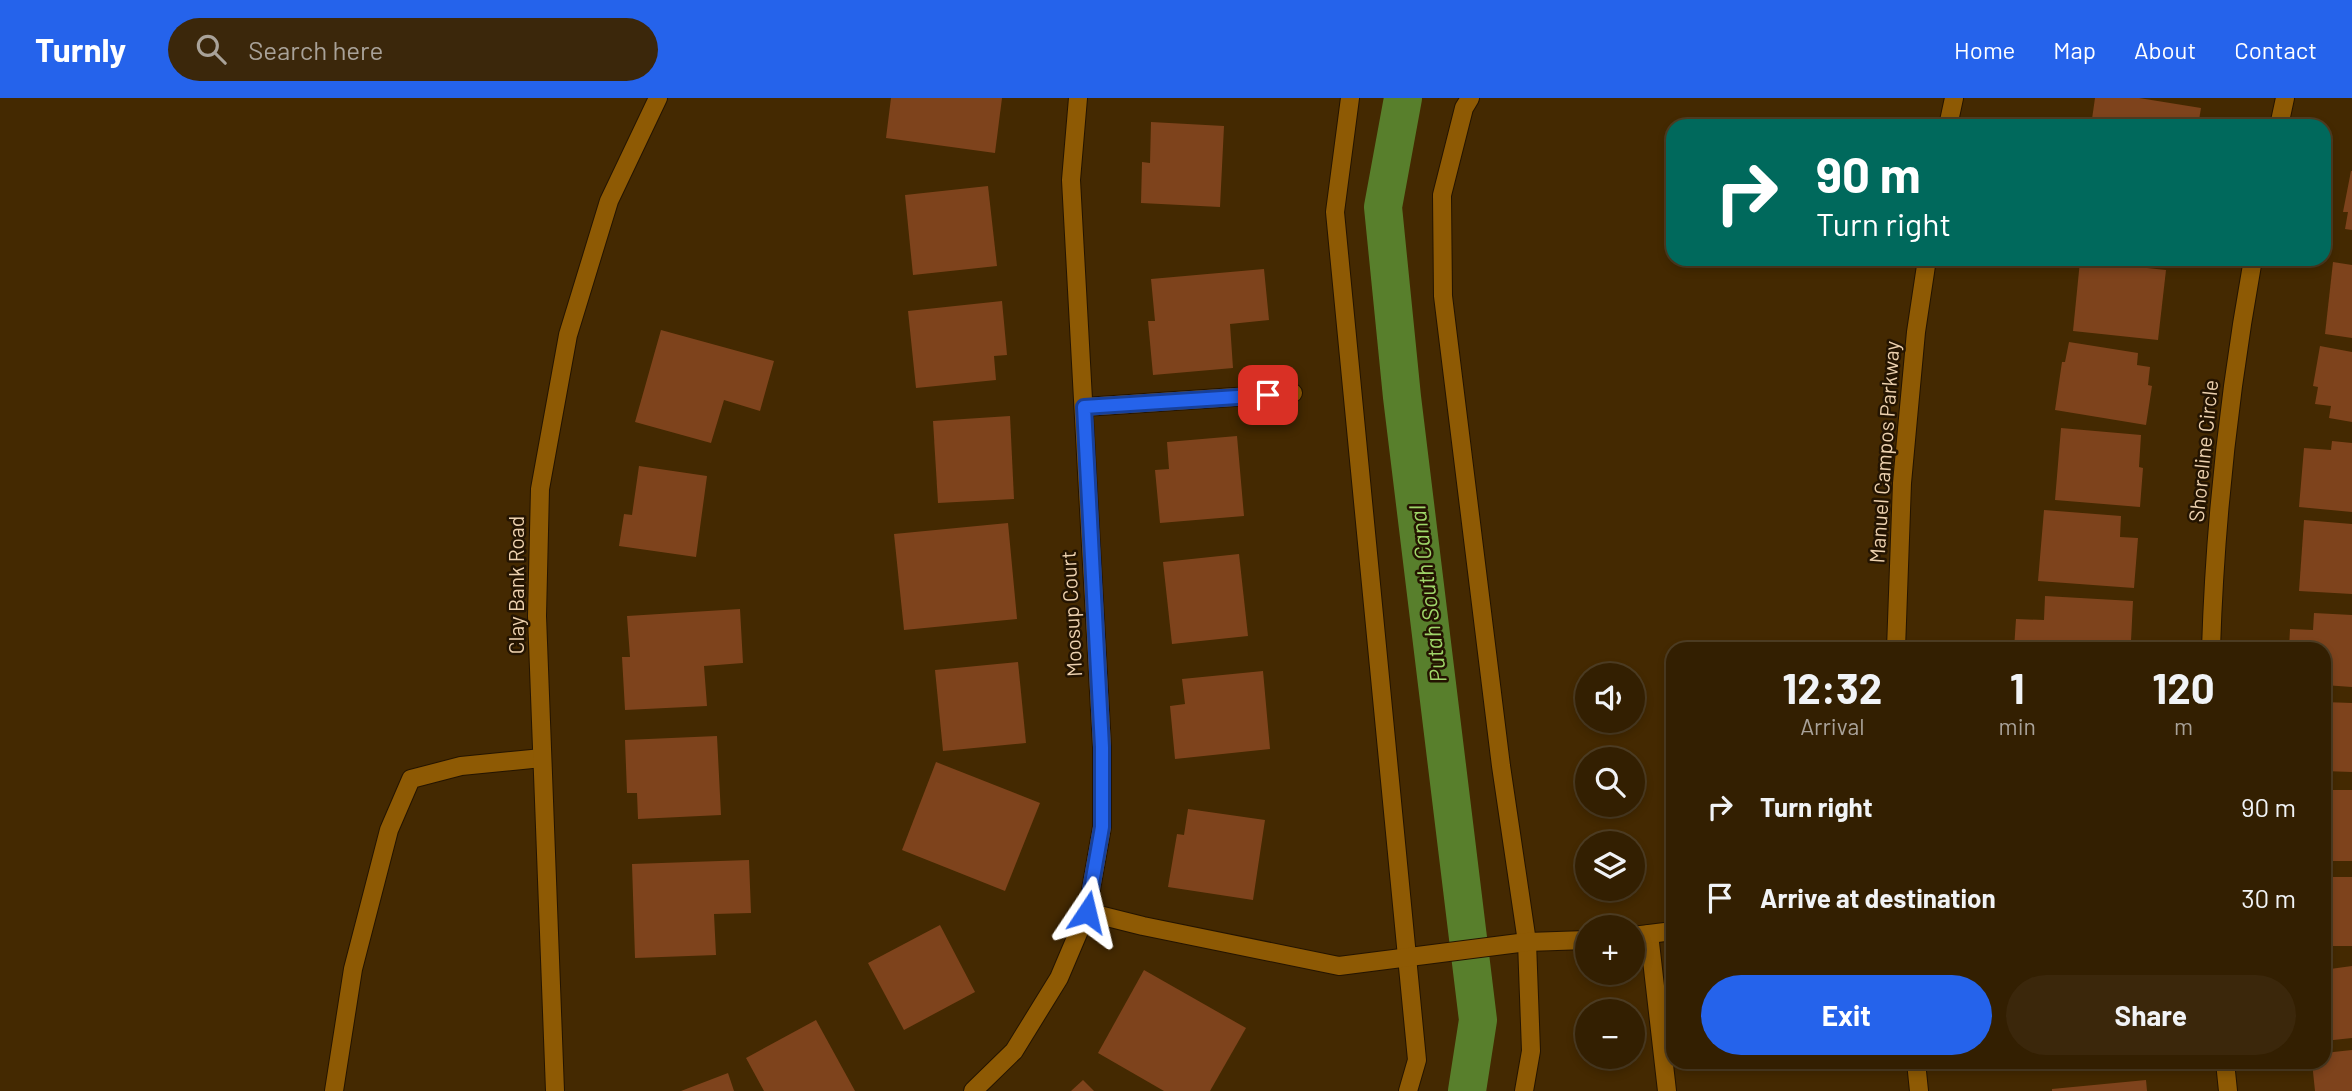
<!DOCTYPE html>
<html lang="en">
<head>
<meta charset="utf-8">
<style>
	:root { --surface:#331f01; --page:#3b270b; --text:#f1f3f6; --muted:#a9a299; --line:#4e3d23; --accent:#2563eb }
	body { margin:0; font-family:Barlow,sans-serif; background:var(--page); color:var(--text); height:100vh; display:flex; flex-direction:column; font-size:26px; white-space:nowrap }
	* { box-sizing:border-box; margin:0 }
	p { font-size:23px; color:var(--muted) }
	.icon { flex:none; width:38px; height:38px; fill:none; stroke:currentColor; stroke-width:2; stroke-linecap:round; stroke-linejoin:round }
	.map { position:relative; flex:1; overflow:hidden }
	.sheet { position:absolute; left:1666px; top:544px; width:665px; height:427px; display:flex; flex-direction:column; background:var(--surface); border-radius:21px; box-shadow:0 4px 10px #0003,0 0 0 2px var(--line) }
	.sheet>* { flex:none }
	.guide { position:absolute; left:1666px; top:21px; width:665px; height:147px; border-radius:21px; box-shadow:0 4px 10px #0003,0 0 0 2px var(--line); background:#00695c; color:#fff; overflow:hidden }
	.fabs { position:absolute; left:1575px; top:565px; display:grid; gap:14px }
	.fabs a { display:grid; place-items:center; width:70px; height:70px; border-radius:50%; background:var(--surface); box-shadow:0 4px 10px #0003,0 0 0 2px var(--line); font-size:35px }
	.pin { position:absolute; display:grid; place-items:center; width:60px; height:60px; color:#fff; margin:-30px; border-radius:14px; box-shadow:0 4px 10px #0006 }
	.me { position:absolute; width:77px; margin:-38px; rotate:10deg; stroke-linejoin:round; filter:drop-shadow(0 0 5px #0008) }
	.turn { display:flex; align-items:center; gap:24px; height:147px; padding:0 35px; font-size:32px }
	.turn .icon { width:91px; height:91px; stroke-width:2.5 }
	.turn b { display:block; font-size:49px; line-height:60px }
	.eta { display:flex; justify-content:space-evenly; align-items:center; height:119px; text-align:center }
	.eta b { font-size:42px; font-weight:700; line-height:49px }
	.cta { display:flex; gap:14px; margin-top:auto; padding:14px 35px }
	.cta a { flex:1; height:80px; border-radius:42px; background:var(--accent); color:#fff; font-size:28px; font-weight:700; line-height:80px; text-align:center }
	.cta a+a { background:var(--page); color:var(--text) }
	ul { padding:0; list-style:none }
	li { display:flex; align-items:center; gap:21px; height:91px; padding:0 35px }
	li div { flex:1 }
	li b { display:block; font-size:26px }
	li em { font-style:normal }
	header { display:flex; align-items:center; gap:42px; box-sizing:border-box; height:98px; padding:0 35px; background:var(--accent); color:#fff }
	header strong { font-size:33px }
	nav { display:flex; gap:38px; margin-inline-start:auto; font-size:24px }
	.search { width:490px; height:63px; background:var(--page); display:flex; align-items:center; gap:18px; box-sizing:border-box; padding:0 24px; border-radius:38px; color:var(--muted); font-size:26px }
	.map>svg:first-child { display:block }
</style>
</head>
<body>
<header>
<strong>Turnly</strong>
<div class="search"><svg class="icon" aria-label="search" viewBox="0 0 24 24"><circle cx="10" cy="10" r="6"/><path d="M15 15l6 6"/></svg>Search here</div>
<nav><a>Home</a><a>Map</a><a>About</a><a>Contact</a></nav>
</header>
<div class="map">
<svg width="2352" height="993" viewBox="0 0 2352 993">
	<rect width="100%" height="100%" fill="#442901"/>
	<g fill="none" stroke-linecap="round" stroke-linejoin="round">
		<path stroke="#587f2c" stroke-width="38" d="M 1403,0 L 1383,109 L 1402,299 L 1478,922 L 1467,993"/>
	</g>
	<g fill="#7e431c">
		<path d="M 891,0 L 1002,0 L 995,55 L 886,40 Z"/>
		<path d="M 2095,0 L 2139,0 L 2201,10 L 2198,28 L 2091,28 Z"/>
		<path d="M 1151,24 L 1224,28 L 1220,109 L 1141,105 L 1142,64 L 1150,65 Z"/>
		<path d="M 2351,73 L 2352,73 L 2352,132 L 2345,131 L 2348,114 L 2343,114 Z"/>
		<path d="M 988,88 L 997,168 L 913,177 L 905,97 Z"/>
		<path d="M 2080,163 L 2166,172 L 2158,242 L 2073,233 Z"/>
		<path d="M 2333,164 L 2352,167 L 2352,240 L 2325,236 Z"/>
		<path d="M 1264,171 L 1269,222 L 1230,226 L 1233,270 L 1153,277 L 1148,223 L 1155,223 L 1151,181 Z"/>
		<path d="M 1002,203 L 1007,257 L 994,258 L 996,282 L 916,290 L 908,213 Z"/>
		<path d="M 661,232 L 774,263 L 760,313 L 724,302 L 711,345 L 635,324 Z"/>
		<path d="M 2069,244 L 2138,255 L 2137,267 L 2150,269 L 2148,287 L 2152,288 L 2146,327 L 2055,312 L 2062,264 L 2065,264 Z"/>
		<path d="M 2320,248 L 2352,254 L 2352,324 L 2329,320 L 2331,308 L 2315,306 L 2318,289 L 2313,288 Z"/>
		<path d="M 1010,318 L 1014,401 L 938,405 L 933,323 Z"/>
		<path d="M 2061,330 L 2141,337 L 2139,369 L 2143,370 L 2140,409 L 2055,402 Z"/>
		<path d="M 1237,338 L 1244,418 L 1160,425 L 1155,372 L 1169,371 L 1167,344 Z"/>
		<path d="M 2332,343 L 2352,345 L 2352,414 L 2299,409 L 2304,350 L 2331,352 Z"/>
		<path d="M 639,368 L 707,378 L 696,459 L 619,448 L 624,416 L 632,417 Z"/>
		<path d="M 2044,412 L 2121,418 L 2120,439 L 2138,440 L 2134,490 L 2038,483 Z"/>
		<path d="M 2304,422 L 2352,426 L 2352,496 L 2299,493 Z"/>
		<path d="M 1008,425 L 1017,521 L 904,532 L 894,436 Z"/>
		<path d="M 1239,456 L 1248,538 L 1172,546 L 1163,464 Z"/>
		<path d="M 2045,498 L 2133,503 L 2131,543 L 2127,543 L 2127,551 L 2014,551 L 2016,521 L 2044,522 Z"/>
		<path d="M 740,511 L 743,565 L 704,568 L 707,608 L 625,612 L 622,559 L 630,559 L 627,518 Z"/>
		<path d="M 2314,515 L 2352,517 L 2352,589 L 2324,587 L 2324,551 L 2289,551 L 2290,531 L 2313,532 Z"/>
		<path d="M 1018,564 L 1026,645 L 943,653 L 935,572 Z"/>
		<path d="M 1263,573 L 1270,651 L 1175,661 L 1170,608 L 1185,606 L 1182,581 Z"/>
		<path d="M 2324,604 L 2352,605 L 2352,674 L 2324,673 Z"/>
		<path d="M 717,638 L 721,717 L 638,721 L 637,695 L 627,695 L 625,642 Z"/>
		<path d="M 936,664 L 1040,705 L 1005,793 L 902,752 Z"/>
		<rect x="2324" y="692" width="28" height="71"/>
		<path d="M 1188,711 L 1265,722 L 1253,802 L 1168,789 L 1177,736 L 1184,737 Z"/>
		<path d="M 749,762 L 751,815 L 714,816 L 716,857 L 635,860 L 632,766 Z"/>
		<rect x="2324" y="779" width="28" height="69"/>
		<path d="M 940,827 L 975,894 L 904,932 L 868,865 Z"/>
		<path d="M 2352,868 L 2352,940 L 2324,943 L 2324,885 L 2331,884 L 2330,871 Z"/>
		<path d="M 1144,872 L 1246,930 L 1210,993 L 1164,993 L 1098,955 Z"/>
		<path d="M 816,922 L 855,993 L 764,993 L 746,960 Z"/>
		<path d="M 2352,952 L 2352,993 L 2315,993 L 2312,964 L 2324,964 L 2324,955 Z"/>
		<path d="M 728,975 L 734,993 L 681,993 Z"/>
		<path d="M 1083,982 L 1094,993 L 1071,993 Z"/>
		<path d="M 2146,982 L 2147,993 L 2052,993 L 2052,991 Z"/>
	</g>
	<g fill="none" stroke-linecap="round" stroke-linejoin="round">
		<defs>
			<g id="lane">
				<path d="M 1350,0 L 1335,114 L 1417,962 L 1408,993"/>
				<path d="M 1470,0 L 1464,10 L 1442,97 L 1443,198 L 1501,668 L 1527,844 L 1531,953 L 1524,993"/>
				<path d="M 1084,309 L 1293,295"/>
				<path d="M 1087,814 L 1143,828 L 1339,868 L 1527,844 L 1587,842"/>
				<path d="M 1649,836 L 1667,993"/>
				<path d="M 1633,838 L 1673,833"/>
				<path d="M 334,993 L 353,871 L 389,732 L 411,681 L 461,668 L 542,660"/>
			</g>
			<g id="street">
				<path d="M 2279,28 L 2285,0"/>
				<path d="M 2211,551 C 2215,421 2230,289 2253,161"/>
				<path d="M 2225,964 L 2228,993"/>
				<path d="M 555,993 L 537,518 L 540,391 L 568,237 L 609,103 L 658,0"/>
				<path d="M 973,993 L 1014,953 L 1059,880 L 1087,814 L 1102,729 L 1102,649 L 1071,82 L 1078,0"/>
			</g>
			<g id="secondary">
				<path d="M 1948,28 L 1954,0"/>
				<path d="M 1896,551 L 1902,385 L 1916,234 L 1927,161"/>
				<path d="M 1916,964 L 1919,993"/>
			</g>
		</defs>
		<use href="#lane" stroke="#241401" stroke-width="20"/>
		<use href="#street" stroke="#241401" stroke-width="20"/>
		<use href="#secondary" stroke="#241401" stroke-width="20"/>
		<use href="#lane" stroke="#8e5a04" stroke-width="18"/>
		<use href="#street" stroke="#8e5a04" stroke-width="18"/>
		<use href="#secondary" stroke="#8e5a04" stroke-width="18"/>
	</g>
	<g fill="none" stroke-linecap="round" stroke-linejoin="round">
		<defs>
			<path id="route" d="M 1087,814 L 1102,729 L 1102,649 L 1084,309 L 1268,297"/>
		</defs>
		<use href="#route" stroke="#184099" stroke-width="18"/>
		<use href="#route" stroke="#2563eb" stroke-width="12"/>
	</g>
	<g text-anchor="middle" stroke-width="5" stroke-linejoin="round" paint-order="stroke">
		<g font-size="21" fill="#edd1af" stroke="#241401">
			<text transform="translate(2204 353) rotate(-84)" y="7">Shoreline Circle</text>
			<text transform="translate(1885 354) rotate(-86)" y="7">Manuel Campos Parkway</text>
			<text transform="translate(517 487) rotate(-90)" y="7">Clay Bank Road</text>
			<text transform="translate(1072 516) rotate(-93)" y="7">Moosup Court</text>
		</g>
		<g font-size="23" font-style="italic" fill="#a0d769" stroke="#241401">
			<text transform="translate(1428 496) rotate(-97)" y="8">Putah South Canal</text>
		</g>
	</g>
</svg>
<div class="fabs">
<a><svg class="icon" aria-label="sound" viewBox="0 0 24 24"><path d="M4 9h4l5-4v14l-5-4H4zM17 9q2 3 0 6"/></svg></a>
<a><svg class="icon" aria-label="search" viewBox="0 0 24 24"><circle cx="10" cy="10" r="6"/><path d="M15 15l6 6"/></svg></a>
<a><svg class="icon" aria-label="layers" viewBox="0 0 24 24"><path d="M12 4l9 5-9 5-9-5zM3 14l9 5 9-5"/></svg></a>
<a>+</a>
<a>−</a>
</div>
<div class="pin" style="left:1268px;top:297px;background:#d93025"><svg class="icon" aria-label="arrive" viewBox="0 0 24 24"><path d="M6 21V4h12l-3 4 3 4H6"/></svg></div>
<svg class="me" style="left:1087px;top:814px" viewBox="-20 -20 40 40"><path d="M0-17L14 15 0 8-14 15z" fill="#2563eb" stroke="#fff" stroke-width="4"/></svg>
<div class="guide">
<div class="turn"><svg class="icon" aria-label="right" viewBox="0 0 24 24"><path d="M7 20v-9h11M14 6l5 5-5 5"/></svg><div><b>90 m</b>Turn right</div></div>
</div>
<section class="sheet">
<div class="eta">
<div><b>12:32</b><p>Arrival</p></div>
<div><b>1</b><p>min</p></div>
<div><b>120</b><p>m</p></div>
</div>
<ul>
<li><svg class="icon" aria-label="right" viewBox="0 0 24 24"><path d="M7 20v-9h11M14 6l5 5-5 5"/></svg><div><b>Turn right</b></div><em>90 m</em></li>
<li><svg class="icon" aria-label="arrive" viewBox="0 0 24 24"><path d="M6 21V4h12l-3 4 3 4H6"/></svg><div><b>Arrive at destination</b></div><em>30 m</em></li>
</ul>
<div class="cta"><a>Exit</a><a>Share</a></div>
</section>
</div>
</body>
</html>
